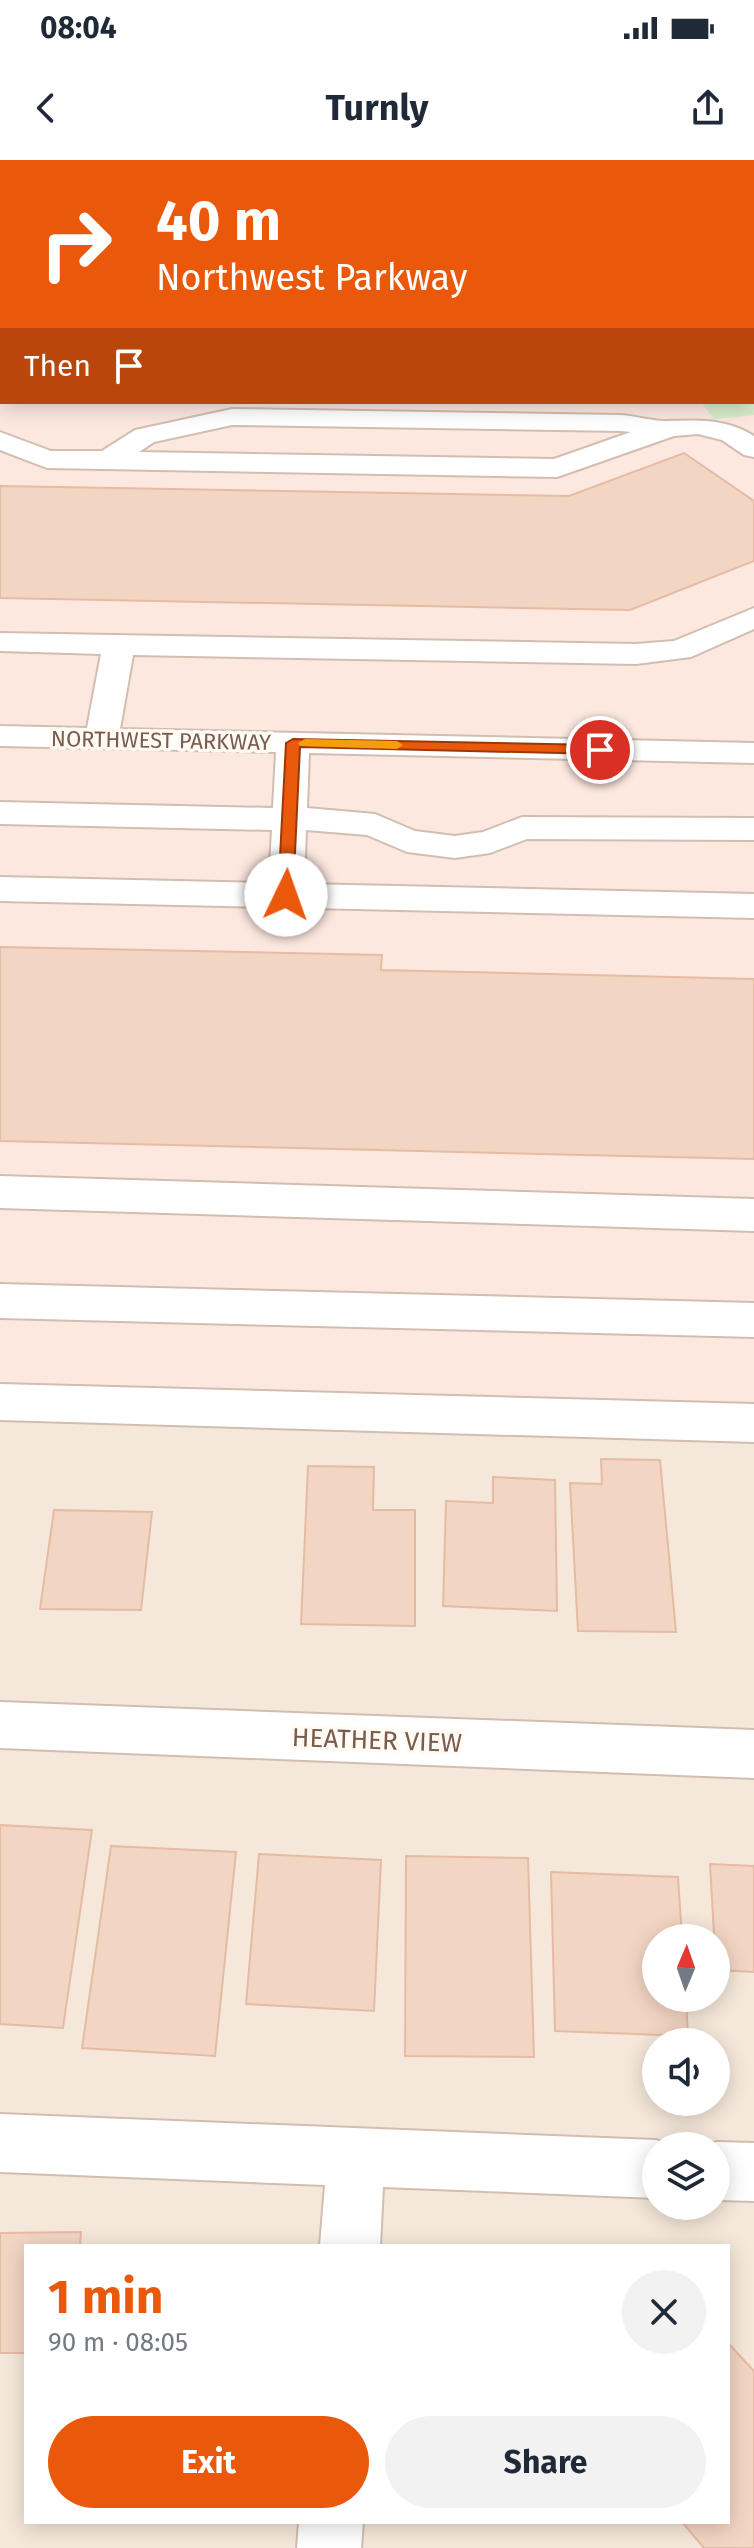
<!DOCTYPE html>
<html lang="en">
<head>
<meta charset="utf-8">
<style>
	:root { --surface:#fff; --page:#f2f2f3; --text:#1f2937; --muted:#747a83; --accent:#ea580c }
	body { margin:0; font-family:"Fira Sans",sans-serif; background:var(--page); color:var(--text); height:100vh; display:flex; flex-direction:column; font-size:30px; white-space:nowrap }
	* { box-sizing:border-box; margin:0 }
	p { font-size:26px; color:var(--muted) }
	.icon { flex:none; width:44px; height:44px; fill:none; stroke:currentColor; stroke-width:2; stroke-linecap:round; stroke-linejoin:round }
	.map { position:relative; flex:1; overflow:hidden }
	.panel { position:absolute; left:24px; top:2084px; width:706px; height:280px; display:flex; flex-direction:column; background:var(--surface); border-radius:0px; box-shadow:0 4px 20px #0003 }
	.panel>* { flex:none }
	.banner { position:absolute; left:0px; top:0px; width:754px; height:244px; box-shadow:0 4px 20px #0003; background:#ea580c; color:#fff; overflow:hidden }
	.needle { width:52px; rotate:2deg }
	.buttons { position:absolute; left:642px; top:1764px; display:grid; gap:16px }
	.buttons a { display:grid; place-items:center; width:88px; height:88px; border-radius:50%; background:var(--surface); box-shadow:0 4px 20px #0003; font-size:40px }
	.pin { position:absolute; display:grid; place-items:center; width:68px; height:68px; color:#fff; margin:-34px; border:4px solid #fff; border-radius:50%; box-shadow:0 2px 8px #0007 }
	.me { position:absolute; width:88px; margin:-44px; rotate:3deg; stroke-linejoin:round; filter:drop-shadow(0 0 6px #0008) }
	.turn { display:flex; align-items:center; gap:28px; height:168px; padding:0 24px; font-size:36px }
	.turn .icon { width:104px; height:104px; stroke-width:2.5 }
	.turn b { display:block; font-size:56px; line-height:68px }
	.then { display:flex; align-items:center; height:76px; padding:0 24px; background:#0003; gap:16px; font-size:30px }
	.round { display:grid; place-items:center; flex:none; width:84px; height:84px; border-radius:42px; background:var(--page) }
	.overview { display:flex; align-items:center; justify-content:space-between; height:136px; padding:0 24px }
	h1 { font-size:48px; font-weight:700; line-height:60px; color:var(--accent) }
	.primary-button { display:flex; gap:16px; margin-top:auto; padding:16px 24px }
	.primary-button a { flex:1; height:92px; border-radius:48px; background:var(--accent); color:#fff; font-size:32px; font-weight:700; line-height:92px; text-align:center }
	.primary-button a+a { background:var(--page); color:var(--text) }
	.status { display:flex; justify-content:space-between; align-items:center; height:56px; padding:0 40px; background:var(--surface); direction:ltr }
	.status svg { height:22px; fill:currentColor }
	header { display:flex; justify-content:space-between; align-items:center; height:104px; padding:0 24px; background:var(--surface); font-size:36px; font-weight:700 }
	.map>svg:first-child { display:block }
</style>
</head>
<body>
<div class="status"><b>08:04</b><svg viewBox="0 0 49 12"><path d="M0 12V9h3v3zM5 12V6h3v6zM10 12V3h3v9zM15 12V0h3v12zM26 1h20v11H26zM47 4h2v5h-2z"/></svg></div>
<header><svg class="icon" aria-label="back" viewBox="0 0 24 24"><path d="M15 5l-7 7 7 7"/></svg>Turnly<svg class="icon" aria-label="share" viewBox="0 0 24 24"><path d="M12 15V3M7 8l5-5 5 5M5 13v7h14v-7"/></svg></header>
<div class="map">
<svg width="754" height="2388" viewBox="0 0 754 2388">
	<rect width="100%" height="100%" fill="#fdf6ec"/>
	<path fill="#f5e8da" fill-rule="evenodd" d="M 0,1225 L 754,1246 L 754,2388 L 0,2388 ZM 656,1778 L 716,1778 L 716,1838 L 656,1838 ZM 656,1882 L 716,1882 L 716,1942 L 656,1942 ZM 656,1986 L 716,1986 L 716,2046 L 656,2046 ZM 26,2086 L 728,2086 L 728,2362 L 26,2362 Z"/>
	<path fill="#fde8e0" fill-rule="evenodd" d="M 0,0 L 754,0 L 754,1246 L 0,1225 ZM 2,2 L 752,2 L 752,242 L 2,242 Z"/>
	<path fill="#d8ecc9" d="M 754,70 L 754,255 L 714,259 L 701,242 L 752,242 Z"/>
	<g fill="#f3d5c3" stroke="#e6bba3" stroke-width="2">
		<path d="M 367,0 L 621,0 L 361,2 Z"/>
		<path d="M 684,293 L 754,341 L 754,401 L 630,450 L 0,438 L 0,326 L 569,336 Z"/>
		<path d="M 0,787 L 382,795 L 381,810 L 754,819 L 754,999 L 0,981 Z"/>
		<path d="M 601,1299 L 660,1300 L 676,1472 L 578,1471 L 570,1323 L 602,1324 Z"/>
		<path d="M 308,1306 L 374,1307 L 373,1350 L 415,1350 L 415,1466 L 301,1464 Z"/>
		<path d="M 493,1317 L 555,1320 L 557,1451 L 443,1446 L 446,1341 L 493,1343 Z"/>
		<path d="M 54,1350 L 152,1352 L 141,1450 L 40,1449 Z"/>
		<path d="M 0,1665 L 92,1670 L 63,1868 L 0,1864 Z"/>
		<path d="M 111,1686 L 236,1692 L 215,1896 L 82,1888 Z"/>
		<path d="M 259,1694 L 381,1700 L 374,1851 L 246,1844 Z"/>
		<path d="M 406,1696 L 528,1698 L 534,1897 L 405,1896 Z"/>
		<path d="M 710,1704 L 754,1706 L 754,1812 L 716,1810 Z"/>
		<path d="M 551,1712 L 678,1717 L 682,1778 L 656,1778 L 656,1838 L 686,1838 L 688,1876 L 555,1871 Z"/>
		<path d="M 81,2072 L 80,2086 L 26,2086 L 26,2193 L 0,2193 L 0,2073 Z"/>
		<path d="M 728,2183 L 754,2211 L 754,2388 L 704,2388 L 682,2362 L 728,2362 Z"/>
	</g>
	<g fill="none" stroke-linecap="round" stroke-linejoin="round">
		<defs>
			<g id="minor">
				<path d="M 83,0 L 109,0 L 81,2 Z"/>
				<path d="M 275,0 L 301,0 L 273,2 Z"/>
				<path d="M 667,0 L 694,0 L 665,2 Z"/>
				<path d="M 0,41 L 2,41 L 0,56 Z"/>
				<path d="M 752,45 L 754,45 L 752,60 Z"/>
				<path d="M 2,155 L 2,171 L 0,172 L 0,156 Z"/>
				<path d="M 232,249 L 621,255 C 635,256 652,261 666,261 C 697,260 727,258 754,276 L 754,297 L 744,295 L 722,280 L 698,274 L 674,276 L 557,317 L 47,308 L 0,290 L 0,272 L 51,291 L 102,291 L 135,270 ZM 232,265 L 621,271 L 631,272 L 554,299 L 139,292 L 154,282 Z"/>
				<path d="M 754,448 L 754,469 L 691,497 L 636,504 L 133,495 L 120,569 L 754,583 L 754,603 L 309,593 L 307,648 L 375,654 L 415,671 L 455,676 L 483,672 L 522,657 L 754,658 L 754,680 L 527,679 L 490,693 L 455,698 L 407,692 L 367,675 L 306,670 L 304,724 L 754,734 L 754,758 L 0,741 L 0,717 L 269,723 L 272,670 L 0,664 L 0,642 L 273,648 L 276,592 L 0,586 L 0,566 L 87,568 L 101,494 L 0,491 L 0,473 L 636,484 L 674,481 Z"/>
				<path d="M 0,1016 L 754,1039 L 754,1071 L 0,1048 Z"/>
				<path d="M 0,1124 L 754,1143 L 754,1177 L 0,1158 Z"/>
				<path d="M 0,1224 L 754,1244 L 754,1282 L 0,1260 Z"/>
				<path d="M 0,1542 L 754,1570 L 754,1618 L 0,1588 Z"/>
				<path d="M 0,1954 L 656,1980 L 671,1986 L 656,1986 L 656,2038 L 383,2027 L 380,2086 L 320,2086 L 325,2025 L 0,2012 Z"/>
				<path d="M 716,1982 L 754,1983 L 754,2041 L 716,2040 L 716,1986 L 706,1986 Z"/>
				<path d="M 299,2362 L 363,2362 L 361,2388 L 297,2388 Z"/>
			</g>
		</defs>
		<use href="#minor" stroke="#d1beb0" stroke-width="4"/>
		<use href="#minor" fill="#fff" fill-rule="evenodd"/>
	</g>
	<path fill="#ea580c" stroke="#983908" stroke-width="2" d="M 293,579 L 600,585 L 607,590 L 600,594 L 300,587 L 293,735 L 286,740 L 278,735 L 286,583 Z"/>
	<path fill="#f59e0b" d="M 305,579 L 397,581 L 403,585 L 397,589 L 300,586 L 298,583 Z"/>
	<g text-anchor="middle" stroke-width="7" stroke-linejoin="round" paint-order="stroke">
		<g font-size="22" fill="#7a5c4d" stroke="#fffaf3">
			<text transform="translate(161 580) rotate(1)" y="8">NORTHWEST PARKWAY</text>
		</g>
		<g font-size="26" fill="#7a5c4d" stroke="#fffaf3">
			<text transform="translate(377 1580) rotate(2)" y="9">HEATHER VIEW</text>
		</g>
	</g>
</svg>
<div class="buttons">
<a><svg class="needle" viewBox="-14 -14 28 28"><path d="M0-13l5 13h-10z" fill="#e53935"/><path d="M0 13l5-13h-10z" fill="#747a83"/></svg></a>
<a><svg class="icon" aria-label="sound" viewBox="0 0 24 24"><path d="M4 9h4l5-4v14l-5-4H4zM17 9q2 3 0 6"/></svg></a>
<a><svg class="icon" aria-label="layers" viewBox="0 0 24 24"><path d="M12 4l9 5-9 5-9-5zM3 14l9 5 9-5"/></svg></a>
</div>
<div class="pin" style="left:600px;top:590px;background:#d93025"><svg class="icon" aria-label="arrive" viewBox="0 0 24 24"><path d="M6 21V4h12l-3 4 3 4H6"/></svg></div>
<svg class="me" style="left:286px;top:735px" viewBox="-20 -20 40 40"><circle r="19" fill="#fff"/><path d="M0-13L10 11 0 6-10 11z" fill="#ea580c"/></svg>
<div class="banner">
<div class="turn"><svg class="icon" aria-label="right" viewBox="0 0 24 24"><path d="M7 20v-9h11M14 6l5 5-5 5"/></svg><div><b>40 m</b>Northwest Parkway</div></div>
<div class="then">Then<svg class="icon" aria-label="arrive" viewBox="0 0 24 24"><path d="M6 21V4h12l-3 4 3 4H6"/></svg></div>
</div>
<section class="panel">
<div class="overview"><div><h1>1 min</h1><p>90 m · 08:05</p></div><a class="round"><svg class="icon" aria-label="close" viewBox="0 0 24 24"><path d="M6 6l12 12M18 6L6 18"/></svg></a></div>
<div class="primary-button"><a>Exit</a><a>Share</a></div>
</section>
</div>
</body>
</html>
